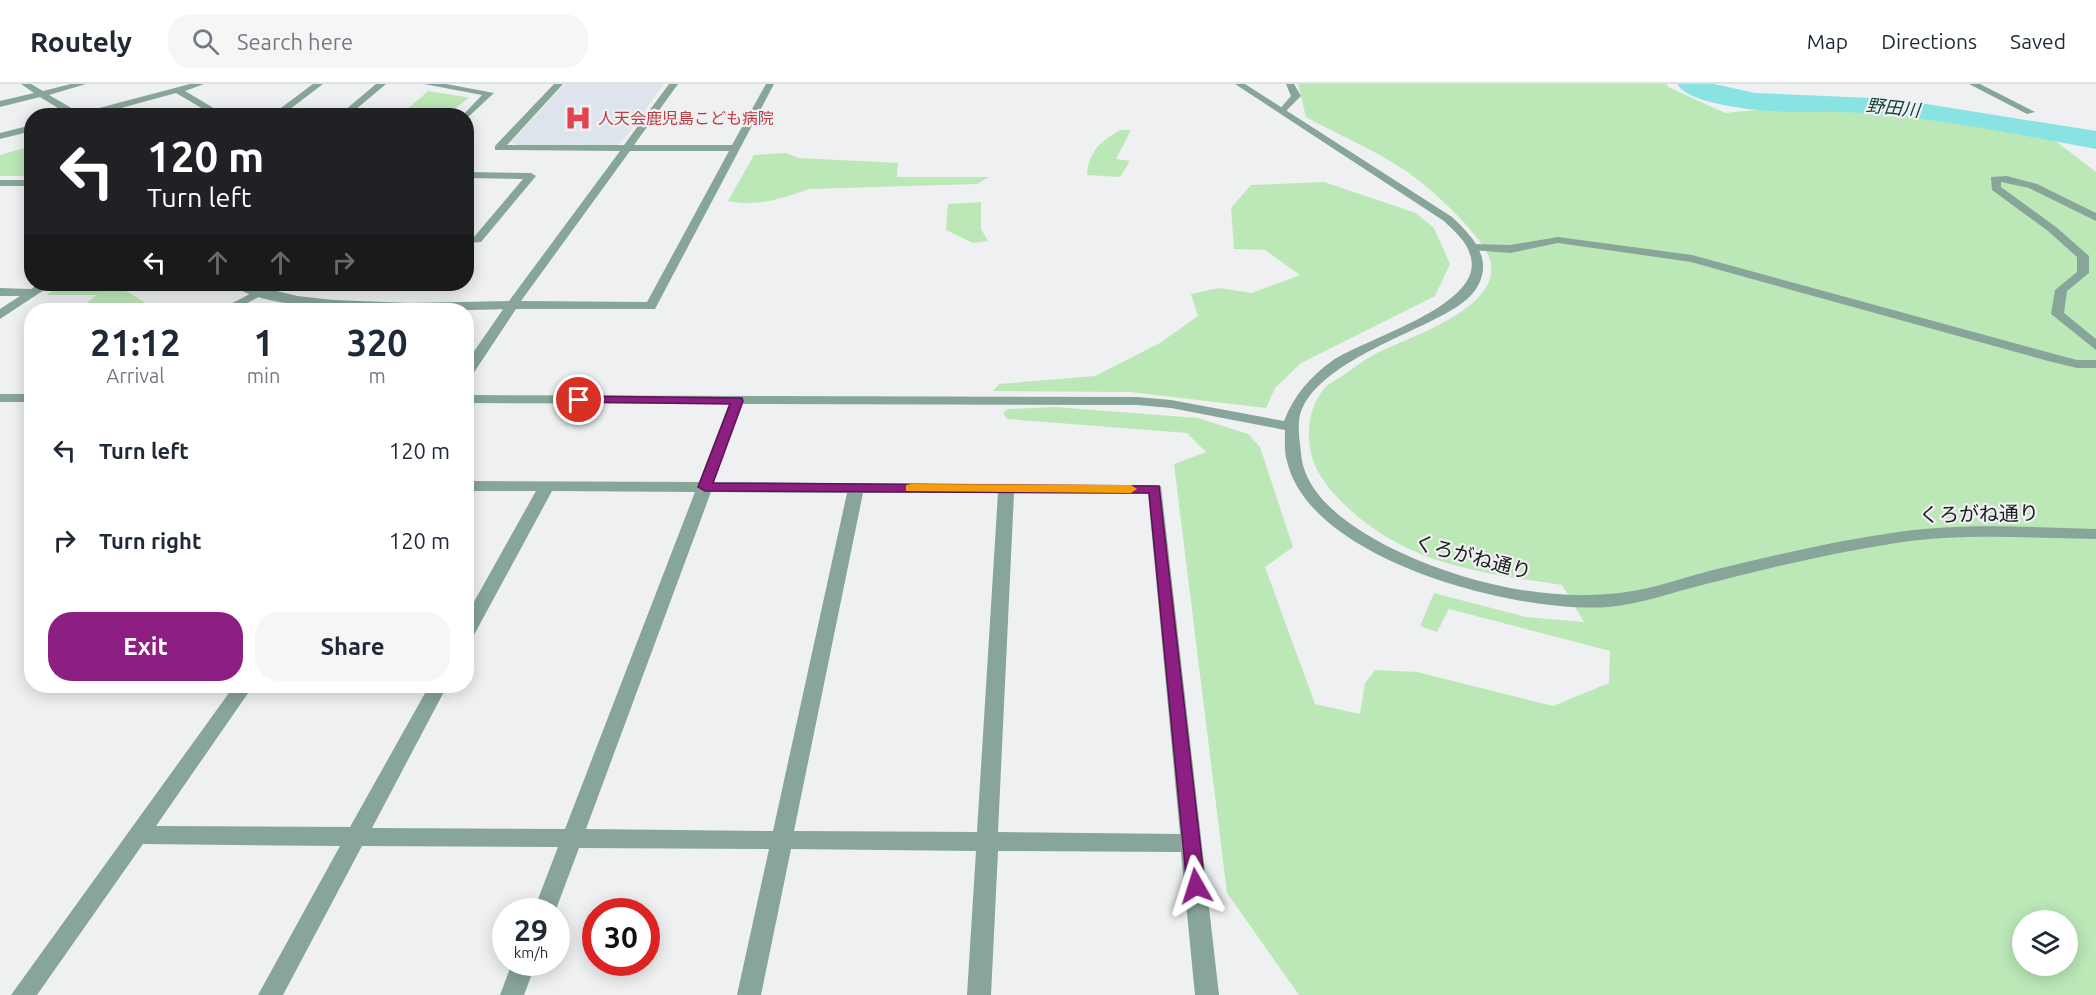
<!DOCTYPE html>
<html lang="en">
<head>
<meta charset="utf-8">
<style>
	:root { --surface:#fff; --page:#f6f6f7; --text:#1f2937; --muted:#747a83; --line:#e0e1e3; --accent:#8d1f82 }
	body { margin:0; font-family:Ubuntu,"Noto Sans JP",sans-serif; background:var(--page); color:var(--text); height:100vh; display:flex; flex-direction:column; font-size:22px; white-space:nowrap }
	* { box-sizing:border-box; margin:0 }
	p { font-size:20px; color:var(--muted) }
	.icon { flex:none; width:33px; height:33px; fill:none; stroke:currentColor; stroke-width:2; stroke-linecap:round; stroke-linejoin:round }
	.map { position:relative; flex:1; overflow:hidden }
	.panel { position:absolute; left:24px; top:219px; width:450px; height:390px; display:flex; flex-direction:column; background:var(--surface); border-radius:24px; box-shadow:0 3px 15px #0003 }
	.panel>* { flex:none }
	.banner { position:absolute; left:24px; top:24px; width:450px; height:183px; border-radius:24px; box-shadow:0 3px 15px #0003; background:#202124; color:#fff; overflow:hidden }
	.tools { position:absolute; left:2012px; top:826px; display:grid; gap:12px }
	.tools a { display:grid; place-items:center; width:66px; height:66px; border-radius:50%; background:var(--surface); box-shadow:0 3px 15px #0003; font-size:30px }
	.speed { position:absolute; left:492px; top:814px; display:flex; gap:12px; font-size:30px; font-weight:700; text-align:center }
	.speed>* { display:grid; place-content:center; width:78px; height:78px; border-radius:50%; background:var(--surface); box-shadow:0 3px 15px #0003; line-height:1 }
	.speed small { font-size:15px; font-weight:400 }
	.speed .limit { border:9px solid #d22; background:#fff; color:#111 }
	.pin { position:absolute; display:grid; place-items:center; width:51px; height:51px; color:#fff; margin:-26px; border:3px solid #fff; border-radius:50%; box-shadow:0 2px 6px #0007 }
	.me { position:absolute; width:66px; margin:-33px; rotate:354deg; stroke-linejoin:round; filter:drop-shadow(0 0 4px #0008) }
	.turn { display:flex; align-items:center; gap:21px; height:126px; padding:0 24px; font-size:27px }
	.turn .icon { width:78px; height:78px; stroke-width:2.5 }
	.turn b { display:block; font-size:42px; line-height:51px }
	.lanes { display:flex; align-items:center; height:57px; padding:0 24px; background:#0003; justify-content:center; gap:30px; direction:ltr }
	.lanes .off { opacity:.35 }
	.eta { display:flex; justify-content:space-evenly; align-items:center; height:102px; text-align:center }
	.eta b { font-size:36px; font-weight:700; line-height:42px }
	.cta { display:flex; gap:12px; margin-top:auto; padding:12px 24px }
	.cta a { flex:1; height:69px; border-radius:24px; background:var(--accent); color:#fff; font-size:24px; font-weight:700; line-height:69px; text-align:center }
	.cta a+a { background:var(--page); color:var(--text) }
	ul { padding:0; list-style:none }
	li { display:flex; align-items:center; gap:18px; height:90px; padding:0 24px }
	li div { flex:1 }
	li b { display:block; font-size:22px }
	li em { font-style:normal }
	header { display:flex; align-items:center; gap:36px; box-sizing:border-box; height:84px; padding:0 30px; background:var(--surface); border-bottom:2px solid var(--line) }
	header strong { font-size:28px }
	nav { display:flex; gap:33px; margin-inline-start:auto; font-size:21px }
	.search { width:420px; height:54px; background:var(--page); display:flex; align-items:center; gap:15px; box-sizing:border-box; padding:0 21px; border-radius:24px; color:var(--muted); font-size:22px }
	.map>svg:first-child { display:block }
</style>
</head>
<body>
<header>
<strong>Routely</strong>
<div class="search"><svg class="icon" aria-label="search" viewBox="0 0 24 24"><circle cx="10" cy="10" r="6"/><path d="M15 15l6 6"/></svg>Search here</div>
<nav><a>Map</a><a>Directions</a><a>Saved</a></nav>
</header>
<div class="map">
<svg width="2096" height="911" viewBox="0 0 2096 911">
	<rect width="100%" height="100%" fill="#eff0f1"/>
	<path fill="#dde4eb" d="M 565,0 L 664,0 L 621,59 L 611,62 L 519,62 L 511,58 Z"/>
	<g fill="#bce8b8" fill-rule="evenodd">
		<path d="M 1298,0 L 1667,0 L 1668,3 L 1725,29 L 1809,21 L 1877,19 L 1972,34 L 2049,52 L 2096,88 L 2096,911 L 1299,911 L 1227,809 L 1174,380 L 1206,368 L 1187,349 L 1007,335 L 1003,329 L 1008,325 L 1055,323 L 1198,334 L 1248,350 L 1260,363 L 1293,463 L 1265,483 L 1315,620 L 1360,630 L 1365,599 L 1375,586 L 1417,588 L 1553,622 L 1609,599 L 1610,567 L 1449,525 L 1437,548 L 1420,542 L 1434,509 L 1526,533 L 1584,538 L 1562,501 C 1481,489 1407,481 1345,421 C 1331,407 1318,393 1312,373 C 1306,351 1308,324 1324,305 C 1327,301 1334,297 1339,294 C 1350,287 1361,278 1373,271 C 1405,254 1498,227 1491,180 C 1488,155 1427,101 1406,87 C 1375,66 1339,51 1306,33 ZM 2022,837 L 2067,837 L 2067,882 L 2022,882 Z"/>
		<path d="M 428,7 L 466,13 L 469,14 L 446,31 L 402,30 Z"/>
		<path d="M 1120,46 L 1131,46 L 1116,75 L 1130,77 L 1120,93 L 1087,91 C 1089,67 1100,58 1120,46 Z"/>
		<path d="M 31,62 L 31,92 L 0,92 L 0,71 Z"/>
		<path d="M 786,69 L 799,74 L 898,79 L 897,93 L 989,93 L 977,100 L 809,105 C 781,115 757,123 728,117 L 754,71 Z"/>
		<path d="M 1324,98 L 1416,129 L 1434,144 L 1450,180 L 1435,212 L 1301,279 L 1275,304 L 1266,324 L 1130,308 L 993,307 L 999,300 L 1095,292 L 1160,259 L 1198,232 L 1191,210 L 1219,204 L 1252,209 L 1300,191 L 1265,166 L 1234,165 L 1231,124 L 1251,101 Z"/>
		<path d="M 981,118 L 981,145 L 988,157 L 973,159 L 946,146 L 948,120 Z"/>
		<path d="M 62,200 L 114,200 L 156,225 L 77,226 L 97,211 L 47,211 Z"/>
	</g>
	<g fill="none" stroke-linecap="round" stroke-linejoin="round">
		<path fill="#89e3e3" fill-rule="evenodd" d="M 1677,0 L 1714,0 L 1755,9 L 1895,15 L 2096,47 L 2096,65 C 2020,51 1944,35 1866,29 C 1823,26 1778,31 1735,23 C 1718,20 1687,15 1677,0 Z"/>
		<g fill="#87a598" fill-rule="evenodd">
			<path d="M 21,0 L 31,0 L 43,7 L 71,0 L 86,0 L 49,11 L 80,29 L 190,0 L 204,0 L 185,7 L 227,32 L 215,32 L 176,9 L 92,32 L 71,32 L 40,13 L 0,23 L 0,17 L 34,9 Z"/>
			<path d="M 313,0 L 323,0 L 281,32 L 270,32 Z"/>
			<path d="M 376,0 L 386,0 L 348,32 L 338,32 Z"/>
			<path d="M 424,0 L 446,0 L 494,9 L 466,35 L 466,32 L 462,32 L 482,11 Z"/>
			<path d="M 554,0 L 563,0 L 507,61 L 624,61 L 669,0 L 678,0 L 634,61 L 732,61 L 766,0 L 774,0 L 655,225 L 516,225 L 471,293 L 466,294 L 466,279 L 506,221 L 620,67 L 495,66 L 495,62 ZM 630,67 L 729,67 L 647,218 L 521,217 Z"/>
			<path d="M 1286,0 L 1294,0 L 1301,12 L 1283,30 L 1278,27 L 1291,12 Z"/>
			<path d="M 1969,0 L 1980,0 L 2035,28 L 2027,30 Z"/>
			<path d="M 32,41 L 32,47 L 0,55 L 0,49 Z"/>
			<path d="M 466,88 L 531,89 L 536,92 L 481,158 L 466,159 L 466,153 L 474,153 L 523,95 L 466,94 Z"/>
			<path d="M 2007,92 L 2037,100 L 2096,129 L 2096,137 L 2029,104 L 2001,98 L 2001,103 L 2056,143 L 2089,172 L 2089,189 L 2067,207 L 2064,229 L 2096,255 L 2096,266 L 2051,230 L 2055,206 L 2077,188 L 2077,173 L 2048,147 L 1992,106 L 1991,93 Z"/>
			<path d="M 1558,153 L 1692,171 L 2058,271 L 2077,276 L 2096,276 L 2096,284 L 2077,284 L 2048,277 L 1691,178 L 1558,159 L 1510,169 L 1473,166 L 1467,163 L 1473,160 L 1510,161 Z"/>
			<path d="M 39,200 L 53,200 L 0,235 L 0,225 L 20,212 L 0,212 L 0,204 L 31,205 Z"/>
			<path d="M 269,200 L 284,200 L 234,226 L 219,226 Z"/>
			<path d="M 737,313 L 744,317 L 714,398 L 1161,402 L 1219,911 L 1195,911 L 1181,768 L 998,767 L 991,911 L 967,911 L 976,767 L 791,765 L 761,911 L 737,911 L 769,765 L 579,764 L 555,828 L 533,828 L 558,763 L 362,762 L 283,911 L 258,911 L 340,762 L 143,760 L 37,911 L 11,911 L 234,602 L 253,602 L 156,742 L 350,743 L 429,602 L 447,602 L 372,744 L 565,745 L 695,408 L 552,407 L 475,549 L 472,554 L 466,555 L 466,532 L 536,407 L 466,407 L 466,397 L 699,398 L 730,317 ZM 711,408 L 847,409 L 773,747 L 586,745 ZM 863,409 L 998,409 L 977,748 L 794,747 ZM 1014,409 L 1148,410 L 1180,750 L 998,748 Z"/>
			<path d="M 512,879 L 536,879 L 524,911 L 500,911 Z"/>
		</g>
		<g fill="#87a598" fill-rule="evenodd">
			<path d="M 1235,0 L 1245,0 L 1452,133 C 1472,152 1495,175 1476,205 C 1467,219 1447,229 1433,236 C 1395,256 1303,289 1299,338 C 1298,348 1300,359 1301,369 C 1304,417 1364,452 1404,470 C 1465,498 1542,516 1609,510 C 1643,508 1676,496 1709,487 C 1771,472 1834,457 1898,448 C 1963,439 2030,443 2096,445 L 2096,455 C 2030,454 1962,449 1896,459 C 1832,469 1768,484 1706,500 C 1673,508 1642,520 1608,523 C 1521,530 1310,478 1287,377 C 1284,368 1285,356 1285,346 L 1171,324 L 1137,321 L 466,319 L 466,311 L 1137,313 L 1171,316 L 1284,337 C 1294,311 1310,293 1332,277 C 1363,255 1483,222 1471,174 C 1468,158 1455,148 1444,137 Z"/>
			<rect x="0" y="96" width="32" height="6"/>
			<path d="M 232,200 L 248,200 L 297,212 L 333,216 L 410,219 L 512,217 L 518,221 L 512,225 C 460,226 266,234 232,200 Z"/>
			<rect x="0" y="310" width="32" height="8"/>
		</g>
	</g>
	<path fill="#8d1f82" stroke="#5c1454" stroke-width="1.5" d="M 579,312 L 742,314 L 743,317 L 713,399 L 1159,402 L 1205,802 L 1203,808 L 1196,810 L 1190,808 L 1187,802 L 1149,409 L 705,407 L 698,403 L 730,320 L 575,318 L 575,313 Z"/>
	<path fill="#f59e0b" d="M 911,400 L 1131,401 L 1137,405 L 1131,409 L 906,407 L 906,401 Z"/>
	<defs>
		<symbol id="hospital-bare" viewBox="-9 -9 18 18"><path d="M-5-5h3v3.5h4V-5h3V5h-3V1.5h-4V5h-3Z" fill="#e0444e" stroke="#eff0f1" stroke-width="2.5" paint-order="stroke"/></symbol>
	</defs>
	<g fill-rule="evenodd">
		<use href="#hospital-bare" x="559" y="15" width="38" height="38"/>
	</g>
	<g text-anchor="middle" stroke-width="4.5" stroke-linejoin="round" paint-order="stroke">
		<g font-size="16" fill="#be3a42" stroke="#eff0f1" text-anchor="start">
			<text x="598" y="40">人天会鹿児島こども病院</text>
		</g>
		<g font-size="18" font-style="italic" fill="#0f3b3b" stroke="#eff0f1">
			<text transform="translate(1893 24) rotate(6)" y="6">野田川</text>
		</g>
		<g font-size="20" fill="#1c1d1d" stroke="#eff0f1">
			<text transform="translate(1979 430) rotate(-1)" y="7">くろがね通り</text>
			<text transform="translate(1473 473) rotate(15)" y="7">くろがね通り</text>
		</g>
	</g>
</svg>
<div class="tools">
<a><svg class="icon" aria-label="layers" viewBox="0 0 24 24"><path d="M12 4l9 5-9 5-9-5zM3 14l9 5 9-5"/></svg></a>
</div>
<div class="speed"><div>29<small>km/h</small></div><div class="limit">30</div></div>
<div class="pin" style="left:579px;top:316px;background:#d93025"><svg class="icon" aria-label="arrive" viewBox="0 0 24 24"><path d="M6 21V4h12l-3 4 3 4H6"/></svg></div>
<svg class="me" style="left:1196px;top:802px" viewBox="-20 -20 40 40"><path d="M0-17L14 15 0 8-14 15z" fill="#8d1f82" stroke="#fff" stroke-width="4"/></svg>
<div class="banner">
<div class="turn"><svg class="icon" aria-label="left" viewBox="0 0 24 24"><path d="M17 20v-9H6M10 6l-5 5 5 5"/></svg><div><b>120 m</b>Turn left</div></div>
<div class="lanes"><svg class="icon" aria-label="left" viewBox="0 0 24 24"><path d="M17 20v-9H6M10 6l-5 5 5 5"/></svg><svg class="icon off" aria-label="ahead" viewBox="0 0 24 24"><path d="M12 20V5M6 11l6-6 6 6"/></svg><svg class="icon off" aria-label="ahead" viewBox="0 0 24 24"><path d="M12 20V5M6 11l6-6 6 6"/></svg><svg class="icon off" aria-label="right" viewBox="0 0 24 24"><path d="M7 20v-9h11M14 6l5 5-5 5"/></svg></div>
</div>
<section class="panel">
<div class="eta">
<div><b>21:12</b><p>Arrival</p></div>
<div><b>1</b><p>min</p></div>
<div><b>320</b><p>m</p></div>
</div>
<ul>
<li><svg class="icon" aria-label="left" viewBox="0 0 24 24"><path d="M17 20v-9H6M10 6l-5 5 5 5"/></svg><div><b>Turn left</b></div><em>120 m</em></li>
<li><svg class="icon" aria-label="right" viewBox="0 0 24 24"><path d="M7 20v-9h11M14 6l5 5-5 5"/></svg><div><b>Turn right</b></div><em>120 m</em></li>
</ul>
<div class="cta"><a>Exit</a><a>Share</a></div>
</section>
</div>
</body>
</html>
